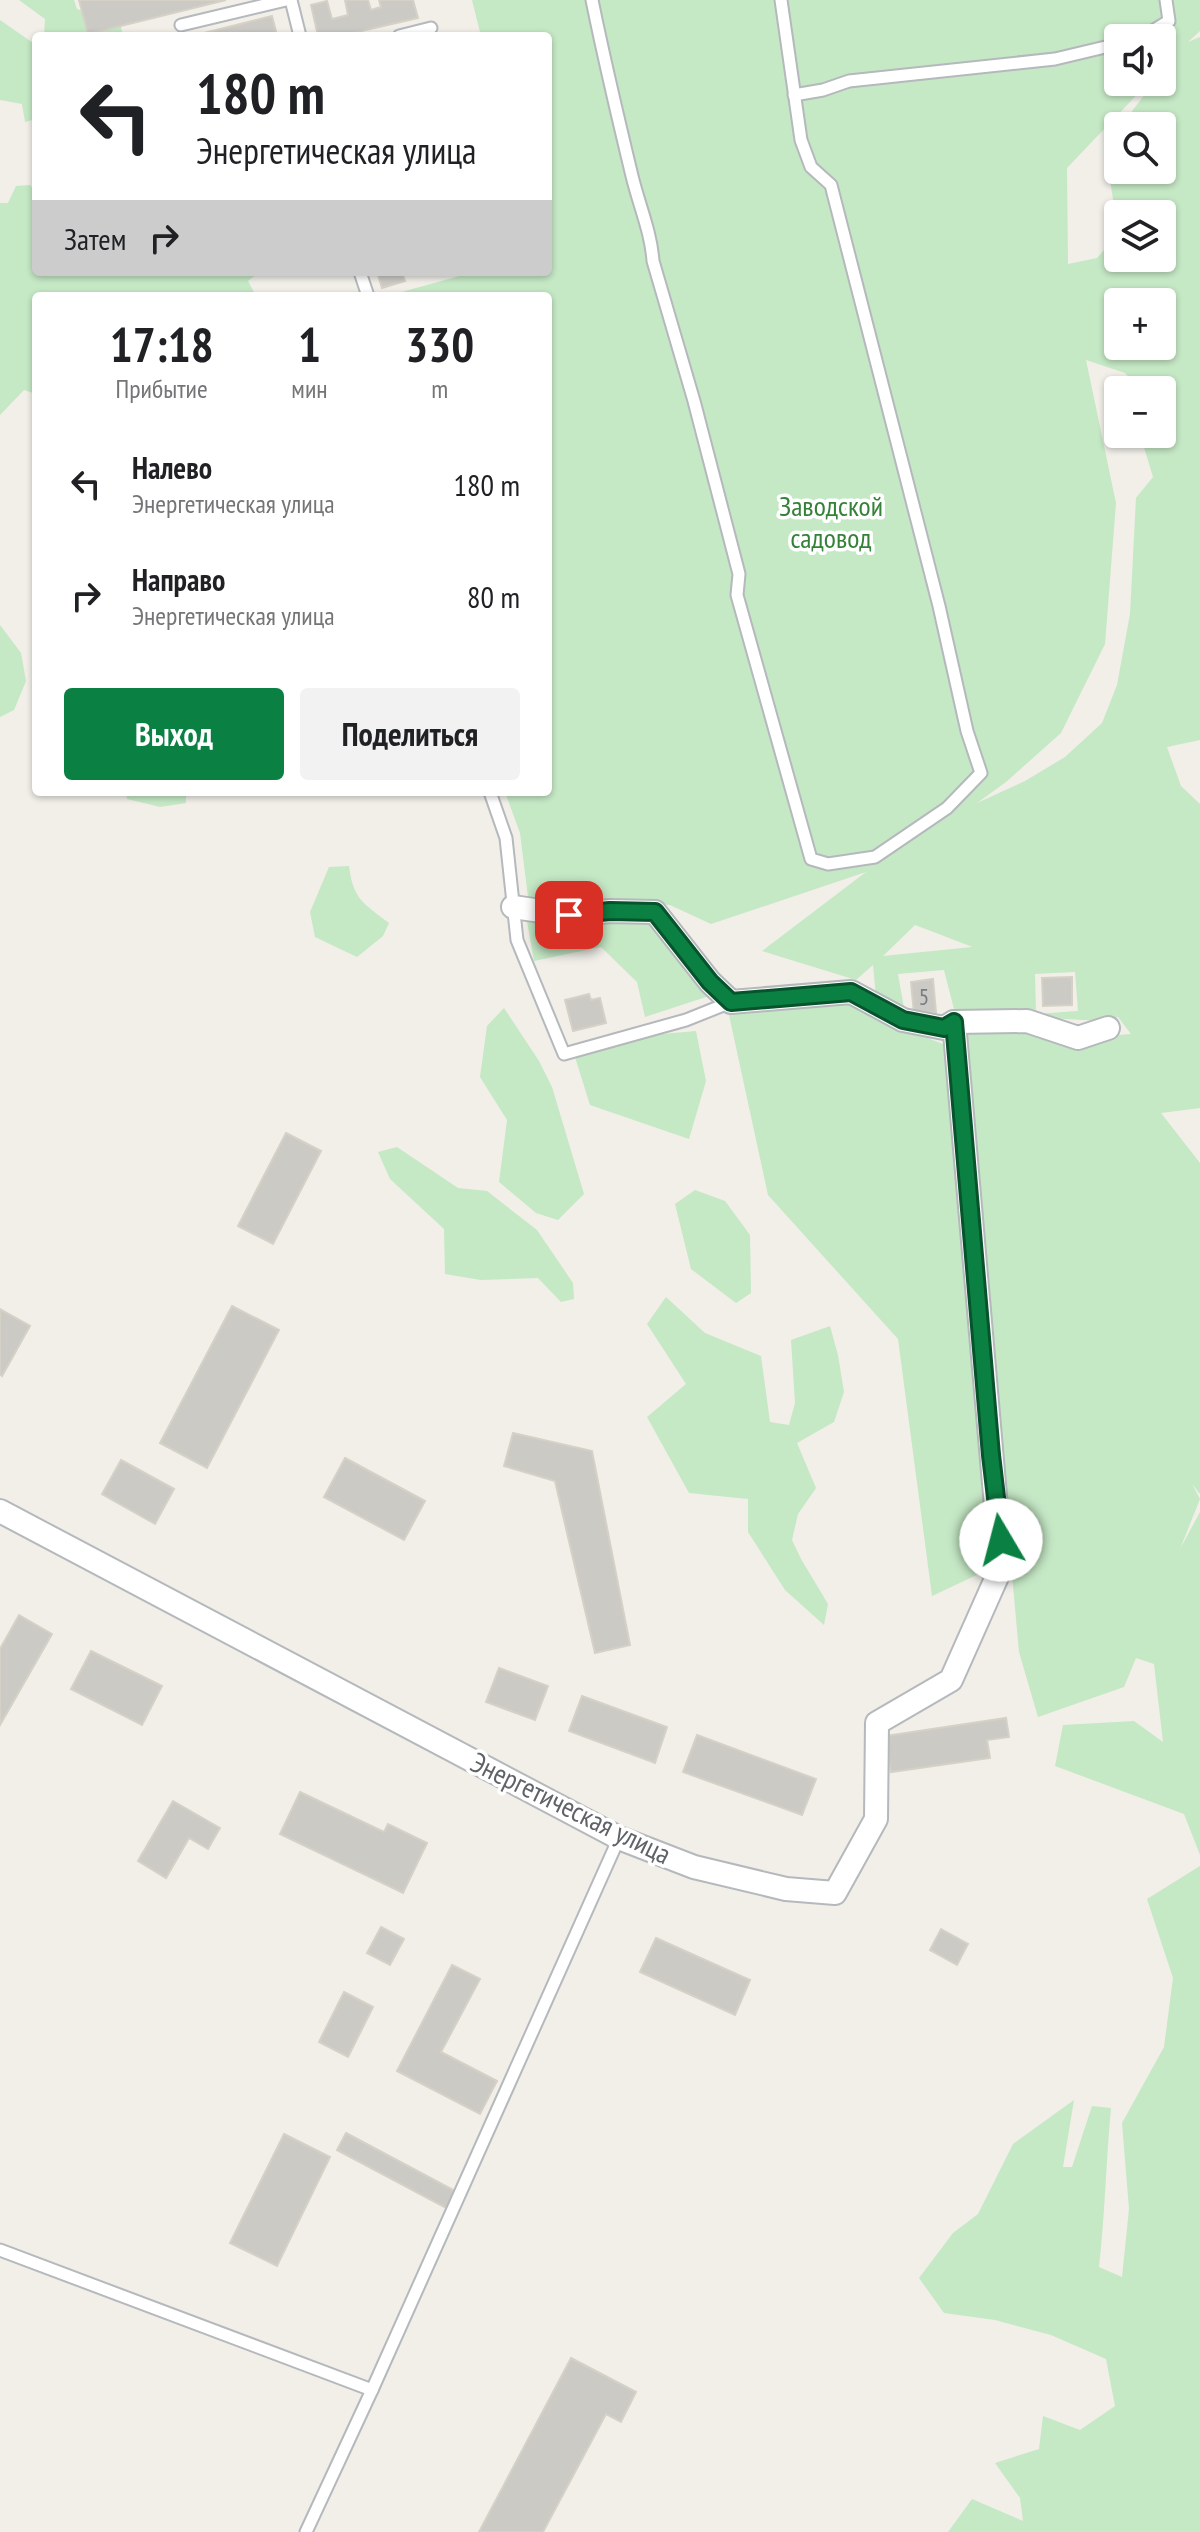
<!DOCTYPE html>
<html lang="ru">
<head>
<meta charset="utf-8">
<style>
	:root { --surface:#fff; --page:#f2f2f2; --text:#202124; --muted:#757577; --accent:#0b8043 }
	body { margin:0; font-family:"PT Sans Narrow",sans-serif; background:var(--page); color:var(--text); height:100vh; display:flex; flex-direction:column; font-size:30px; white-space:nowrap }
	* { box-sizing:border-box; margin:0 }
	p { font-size:26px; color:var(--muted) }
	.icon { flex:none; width:44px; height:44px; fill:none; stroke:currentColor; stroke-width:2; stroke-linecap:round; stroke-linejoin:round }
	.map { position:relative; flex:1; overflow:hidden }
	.side { position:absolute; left:32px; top:292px; width:520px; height:504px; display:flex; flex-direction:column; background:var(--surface); border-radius:8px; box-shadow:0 2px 6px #0004 }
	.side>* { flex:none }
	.guide { position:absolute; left:32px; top:32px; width:520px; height:244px; border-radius:8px; box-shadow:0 2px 6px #0004; background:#fff; color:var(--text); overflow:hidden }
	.controls { position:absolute; left:1104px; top:24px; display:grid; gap:16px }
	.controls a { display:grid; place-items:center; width:72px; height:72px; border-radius:8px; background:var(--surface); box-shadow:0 2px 6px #0004; font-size:40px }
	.pin { position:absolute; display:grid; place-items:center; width:68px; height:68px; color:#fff; margin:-34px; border-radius:16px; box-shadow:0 4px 12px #0006 }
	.me { position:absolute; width:88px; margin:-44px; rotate:352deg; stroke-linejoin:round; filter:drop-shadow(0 0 6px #0008) }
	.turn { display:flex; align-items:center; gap:28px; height:168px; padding:0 32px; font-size:36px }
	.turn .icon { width:104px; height:104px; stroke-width:2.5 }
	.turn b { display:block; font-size:56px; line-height:68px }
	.then { display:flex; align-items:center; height:76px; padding:0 32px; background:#0003; gap:16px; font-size:30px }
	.eta { display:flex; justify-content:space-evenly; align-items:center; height:136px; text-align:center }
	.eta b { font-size:48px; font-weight:600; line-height:56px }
	.action { display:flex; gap:16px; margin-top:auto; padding:16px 32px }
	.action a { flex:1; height:92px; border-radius:8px; background:var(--accent); color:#fff; font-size:32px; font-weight:600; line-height:92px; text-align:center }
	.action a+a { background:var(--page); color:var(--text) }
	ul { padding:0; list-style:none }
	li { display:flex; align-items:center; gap:24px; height:112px; padding:0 32px }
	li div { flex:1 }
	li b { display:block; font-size:30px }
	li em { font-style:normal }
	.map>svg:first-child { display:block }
</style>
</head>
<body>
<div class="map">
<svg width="1200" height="2532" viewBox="0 0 1200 2532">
	<rect width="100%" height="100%" fill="#f1efe8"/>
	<g fill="#c5e8c5" fill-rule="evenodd">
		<path d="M 19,0 L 74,0 L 77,9 L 120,23 L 123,36 L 44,36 L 45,19 Z"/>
		<path d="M 472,0 L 1200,0 L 1200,31 L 1188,42 L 1200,37 L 1200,740 L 1167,747 L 1181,786 L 1200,804 L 1200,1108 L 1161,1113 L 1200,1163 L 1200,1494 L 1192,1484 L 1200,1499 L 1180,1549 L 1200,1512 L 1200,1855 L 1184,1814 L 1055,1766 L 1063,1725 L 1134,1721 L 1163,1742 L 1154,1664 L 1136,1658 L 1124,1687 L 1038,1717 L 1019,1652 L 963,1030 L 1045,1029 L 1076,1047 L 1119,1035 L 1131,1034 L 1118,1017 L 1102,1021 L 955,1013 L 944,970 L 898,974 L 905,1014 L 876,997 L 873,965 L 856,980 L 762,951 L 866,872 L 711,924 L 670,905 L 528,897 L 520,833 L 505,792 L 548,792 L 548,296 L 387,296 L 474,272 L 548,272 L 548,36 L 481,36 ZM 1118,38 L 1162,38 L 1162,69 L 1172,61 L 1162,72 L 1162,82 L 1154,82 L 1121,126 L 1162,126 L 1162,170 L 1118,170 L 1118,131 L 1105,148 L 1118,231 L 1118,214 L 1162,214 L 1162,258 L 1118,258 L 1118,234 L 1097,258 L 1068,264 L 1067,168 L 1149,82 L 1118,82 ZM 1118,302 L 1162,302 L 1162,346 L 1118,346 ZM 1086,360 L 1125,373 L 1141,390 L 1162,390 L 1162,434 L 1144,434 L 1143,444 L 1153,477 L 1136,498 L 1130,614 L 1117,685 L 1102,723 L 1065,757 L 1025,781 L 977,803 L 1006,782 L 1061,733 L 1105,644 L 1116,503 ZM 915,925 L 970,946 L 972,947 L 883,956 ZM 1075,972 L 1078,1011 L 1036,1014 L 1035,974 Z"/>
		<path d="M 0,20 L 36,45 L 36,119 L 25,122 L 22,104 L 0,100 Z"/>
		<path d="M 30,185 L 36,193 L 36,272 L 259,272 L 248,281 L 256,296 L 36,296 L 36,394 L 24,390 L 0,415 L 0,203 L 8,203 L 16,186 Z"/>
		<path d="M 0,625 L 21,653 L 26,681 L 14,710 L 0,717 Z"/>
		<path d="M 126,792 L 186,792 L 186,803 L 160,807 L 127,799 Z"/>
		<path d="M 349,866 C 353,899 363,903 389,923 L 383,936 L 357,957 L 315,937 L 310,912 L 329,867 Z"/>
		<path d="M 526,916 L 649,920 L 712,995 L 645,1017 L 637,982 L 601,947 L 534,961 Z"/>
		<path d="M 839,997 L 884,1021 L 948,1046 L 1000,1564 L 932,1596 L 898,1339 L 768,1195 L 729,1015 L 771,1001 Z"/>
		<path d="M 504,1008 L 539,1061 L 552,1087 L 584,1194 L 558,1220 L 536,1213 L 499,1182 L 507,1120 L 480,1077 L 487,1026 Z"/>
		<path d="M 696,1031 L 706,1081 L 689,1139 L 590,1105 L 575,1057 L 651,1035 Z"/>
		<path d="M 397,1147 L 458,1188 L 487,1191 L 537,1230 L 573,1283 L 574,1299 L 561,1302 L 538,1278 L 481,1280 L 445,1274 L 444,1229 L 390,1179 L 378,1152 Z"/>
		<path d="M 695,1190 L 725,1201 L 750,1235 L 751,1293 L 736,1303 L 691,1269 L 675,1204 Z"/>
		<path d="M 666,1297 L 705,1333 L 761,1356 L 770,1422 L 789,1425 L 795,1403 L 791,1340 L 830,1326 L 838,1355 L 844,1392 L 834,1422 L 797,1443 L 816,1488 L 798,1514 L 792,1540 L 801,1559 L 828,1604 L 824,1625 L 785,1590 L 748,1532 L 748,1499 L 689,1493 L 647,1417 L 686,1384 L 647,1324 Z"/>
		<path d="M 1200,1866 L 1200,2532 L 948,2532 L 972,2499 L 1023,2521 L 1020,2498 L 995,2463 L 1039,2449 L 1043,2416 L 1080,2430 L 1115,2406 L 1106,2359 L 1051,2335 L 995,2320 L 944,2313 L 919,2278 L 953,2233 L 978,2214 L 1013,2144 L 1074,2100 L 1063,2167 L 1072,2167 L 1092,2106 L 1111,2108 C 1106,2161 1105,2214 1099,2267 L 1122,2277 L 1129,2209 L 1122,2123 L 1164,2047 L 1173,1978 L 1147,1899 Z"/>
	</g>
	<g fill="#cccac5" stroke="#d6d1c6" stroke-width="2">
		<path d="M 79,0 L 226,0 L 88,34 Z"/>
		<path d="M 345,0 L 368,0 L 371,10 L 381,7 L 379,0 L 413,0 L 418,18 L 340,36 L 318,36 L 311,5 L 327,1 L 332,19 L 348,15 Z"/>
		<path d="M 272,16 L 277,35 L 273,36 L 192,36 Z"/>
		<path d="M 377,272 L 402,272 L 405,281 L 382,288 Z"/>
		<path d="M 1072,977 L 1072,1005 L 1043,1006 L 1042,978 Z"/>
		<path d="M 933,979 L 936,1012 L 914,1014 L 911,982 Z"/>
		<path d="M 589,994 L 591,1000 L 600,998 L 606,1023 L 573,1031 L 565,1000 Z"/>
		<path d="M 286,1133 L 321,1151 L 273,1244 L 238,1226 Z"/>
		<path d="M 232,1306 L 279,1330 L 207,1468 L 160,1443 Z"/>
		<path d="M 0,1309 L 30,1326 L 2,1376 L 0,1374 Z"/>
		<path d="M 513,1433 L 592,1451 L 630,1645 L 595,1653 L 555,1481 L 504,1466 Z"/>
		<path d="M 345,1458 L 425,1501 L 404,1540 L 324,1497 Z"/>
		<path d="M 121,1460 L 174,1489 L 155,1524 L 102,1494 Z"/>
		<path d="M 19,1615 L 52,1634 L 0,1725 L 0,1649 Z"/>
		<path d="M 91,1651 L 162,1686 L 142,1725 L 71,1689 Z"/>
		<path d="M 499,1668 L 548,1686 L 535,1720 L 486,1702 Z"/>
		<path d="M 582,1696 L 667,1727 L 655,1763 L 569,1731 Z"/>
		<path d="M 1006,1718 L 1009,1737 L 987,1740 L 990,1758 L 891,1772 L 885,1736 Z"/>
		<path d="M 697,1735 L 816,1779 L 802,1815 L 683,1772 Z"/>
		<path d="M 300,1792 L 384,1832 L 388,1824 L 427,1843 L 403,1893 L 280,1834 Z"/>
		<path d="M 173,1801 L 220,1828 L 208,1849 L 189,1838 L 166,1878 L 138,1861 Z"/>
		<path d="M 381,1927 L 404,1939 L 390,1965 L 367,1953 Z"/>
		<path d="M 941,1929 L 968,1944 L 957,1965 L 930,1950 Z"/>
		<path d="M 656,1938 L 750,1980 L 735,2015 L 640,1972 Z"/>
		<path d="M 452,1965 L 480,1979 L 441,2052 L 497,2081 L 480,2114 L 397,2071 Z"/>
		<path d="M 344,1992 L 373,2007 L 348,2057 L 319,2042 Z"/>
		<path d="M 346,2133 L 455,2191 L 446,2208 L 337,2150 Z"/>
		<path d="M 284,2134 L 330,2157 L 277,2266 L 230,2243 Z"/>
		<path d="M 571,2358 L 636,2392 L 621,2422 L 606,2414 L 543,2532 L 479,2532 Z"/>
	</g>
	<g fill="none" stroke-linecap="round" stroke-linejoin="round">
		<defs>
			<g id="lane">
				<path d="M 291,0 L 300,36"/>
				<path d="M 592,0 C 604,59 618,118 632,176 C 639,205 651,232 653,261 L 694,401 L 739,574 L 737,595 L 811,859 L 828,864 L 875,857 L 947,808 L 981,773 L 967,731 L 939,606 L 831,185 L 811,167 L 801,140 L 781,0"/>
				<path d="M 181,25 L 286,0"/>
				<path d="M 399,36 L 431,28"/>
				<path d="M 1141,38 L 1169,21 L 1166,0"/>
				<path d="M 794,95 L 823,90 L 849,81 L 1055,59 L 1118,44"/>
				<path d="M 360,272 L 368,296"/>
				<path d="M 490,792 L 506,838 L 517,940 L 564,1054 L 686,1020 L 731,1002"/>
				<path d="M 0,2250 L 372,2390"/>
				<path d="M 306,2532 L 372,2390 L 619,1838"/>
			</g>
			<g id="street">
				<path d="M 513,907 L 569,915 L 610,911 L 655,912 L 710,982 L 731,1002 L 851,992 L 903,1020 L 944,1028 L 954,1022 L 1027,1021 L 1078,1038 L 1108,1028"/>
				<path d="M 0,1511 L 619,1838 L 694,1867 L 786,1889 L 835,1893 L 876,1819 L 877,1723 L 951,1680 L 1004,1561 L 997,1518 L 954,1022"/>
			</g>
		</defs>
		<use href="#lane" stroke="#b5b8bc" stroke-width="15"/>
		<use href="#street" stroke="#b5b8bc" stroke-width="26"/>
		<use href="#lane" stroke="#fff" stroke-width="11"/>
		<use href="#street" stroke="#fff" stroke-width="22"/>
	</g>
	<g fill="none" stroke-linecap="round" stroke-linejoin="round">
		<defs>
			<path id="route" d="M 569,915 L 610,911 L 655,912 L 710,982 L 731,1002 L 851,992 L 903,1020 L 944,1028 L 954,1022 L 991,1455 L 1001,1540"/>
		</defs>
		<use href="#route" stroke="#07532c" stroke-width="20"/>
		<use href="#route" stroke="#0b8043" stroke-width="14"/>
	</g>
	<g text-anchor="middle" stroke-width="7" stroke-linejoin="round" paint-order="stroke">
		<g font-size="24" fill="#7a7d7f">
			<text x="924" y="1005">5</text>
		</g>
		<g font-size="28" fill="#348238" stroke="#fff">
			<text x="831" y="516">Заводской<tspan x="831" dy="32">садовод</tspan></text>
		</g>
		<g font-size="28" fill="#5f6368" stroke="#fff">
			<text transform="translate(571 1808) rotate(26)" y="10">Энергетическая улица</text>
		</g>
	</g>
</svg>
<div class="controls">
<a><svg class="icon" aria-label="sound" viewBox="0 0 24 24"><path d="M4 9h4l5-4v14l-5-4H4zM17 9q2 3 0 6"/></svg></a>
<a><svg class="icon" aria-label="search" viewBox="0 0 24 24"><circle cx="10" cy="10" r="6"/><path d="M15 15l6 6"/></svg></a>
<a><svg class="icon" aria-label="layers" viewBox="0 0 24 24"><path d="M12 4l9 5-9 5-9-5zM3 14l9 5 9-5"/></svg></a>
<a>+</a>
<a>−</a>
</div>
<div class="pin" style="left:569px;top:915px;background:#d93025"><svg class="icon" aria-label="arrive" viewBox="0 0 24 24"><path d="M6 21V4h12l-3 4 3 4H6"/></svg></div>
<svg class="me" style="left:1001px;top:1540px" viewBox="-20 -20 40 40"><circle r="19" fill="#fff"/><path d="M0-13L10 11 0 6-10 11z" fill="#0b8043"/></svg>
<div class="guide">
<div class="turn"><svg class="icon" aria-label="left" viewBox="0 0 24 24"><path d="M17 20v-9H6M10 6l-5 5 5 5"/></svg><div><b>180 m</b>Энергетическая улица</div></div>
<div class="then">Затем<svg class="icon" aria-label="right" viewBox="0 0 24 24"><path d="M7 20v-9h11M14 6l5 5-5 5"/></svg></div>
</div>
<section class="side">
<div class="eta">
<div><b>17:18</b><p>Прибытие</p></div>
<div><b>1</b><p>мин</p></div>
<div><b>330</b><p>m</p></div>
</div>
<ul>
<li><svg class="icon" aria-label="left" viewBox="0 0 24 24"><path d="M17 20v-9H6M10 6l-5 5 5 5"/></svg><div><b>Налево</b><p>Энергетическая улица</p></div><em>180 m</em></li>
<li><svg class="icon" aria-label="right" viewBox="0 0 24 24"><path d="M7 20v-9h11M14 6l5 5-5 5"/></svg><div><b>Направо</b><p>Энергетическая улица</p></div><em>80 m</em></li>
</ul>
<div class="action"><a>Выход</a><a>Поделиться</a></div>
</section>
</div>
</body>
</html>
